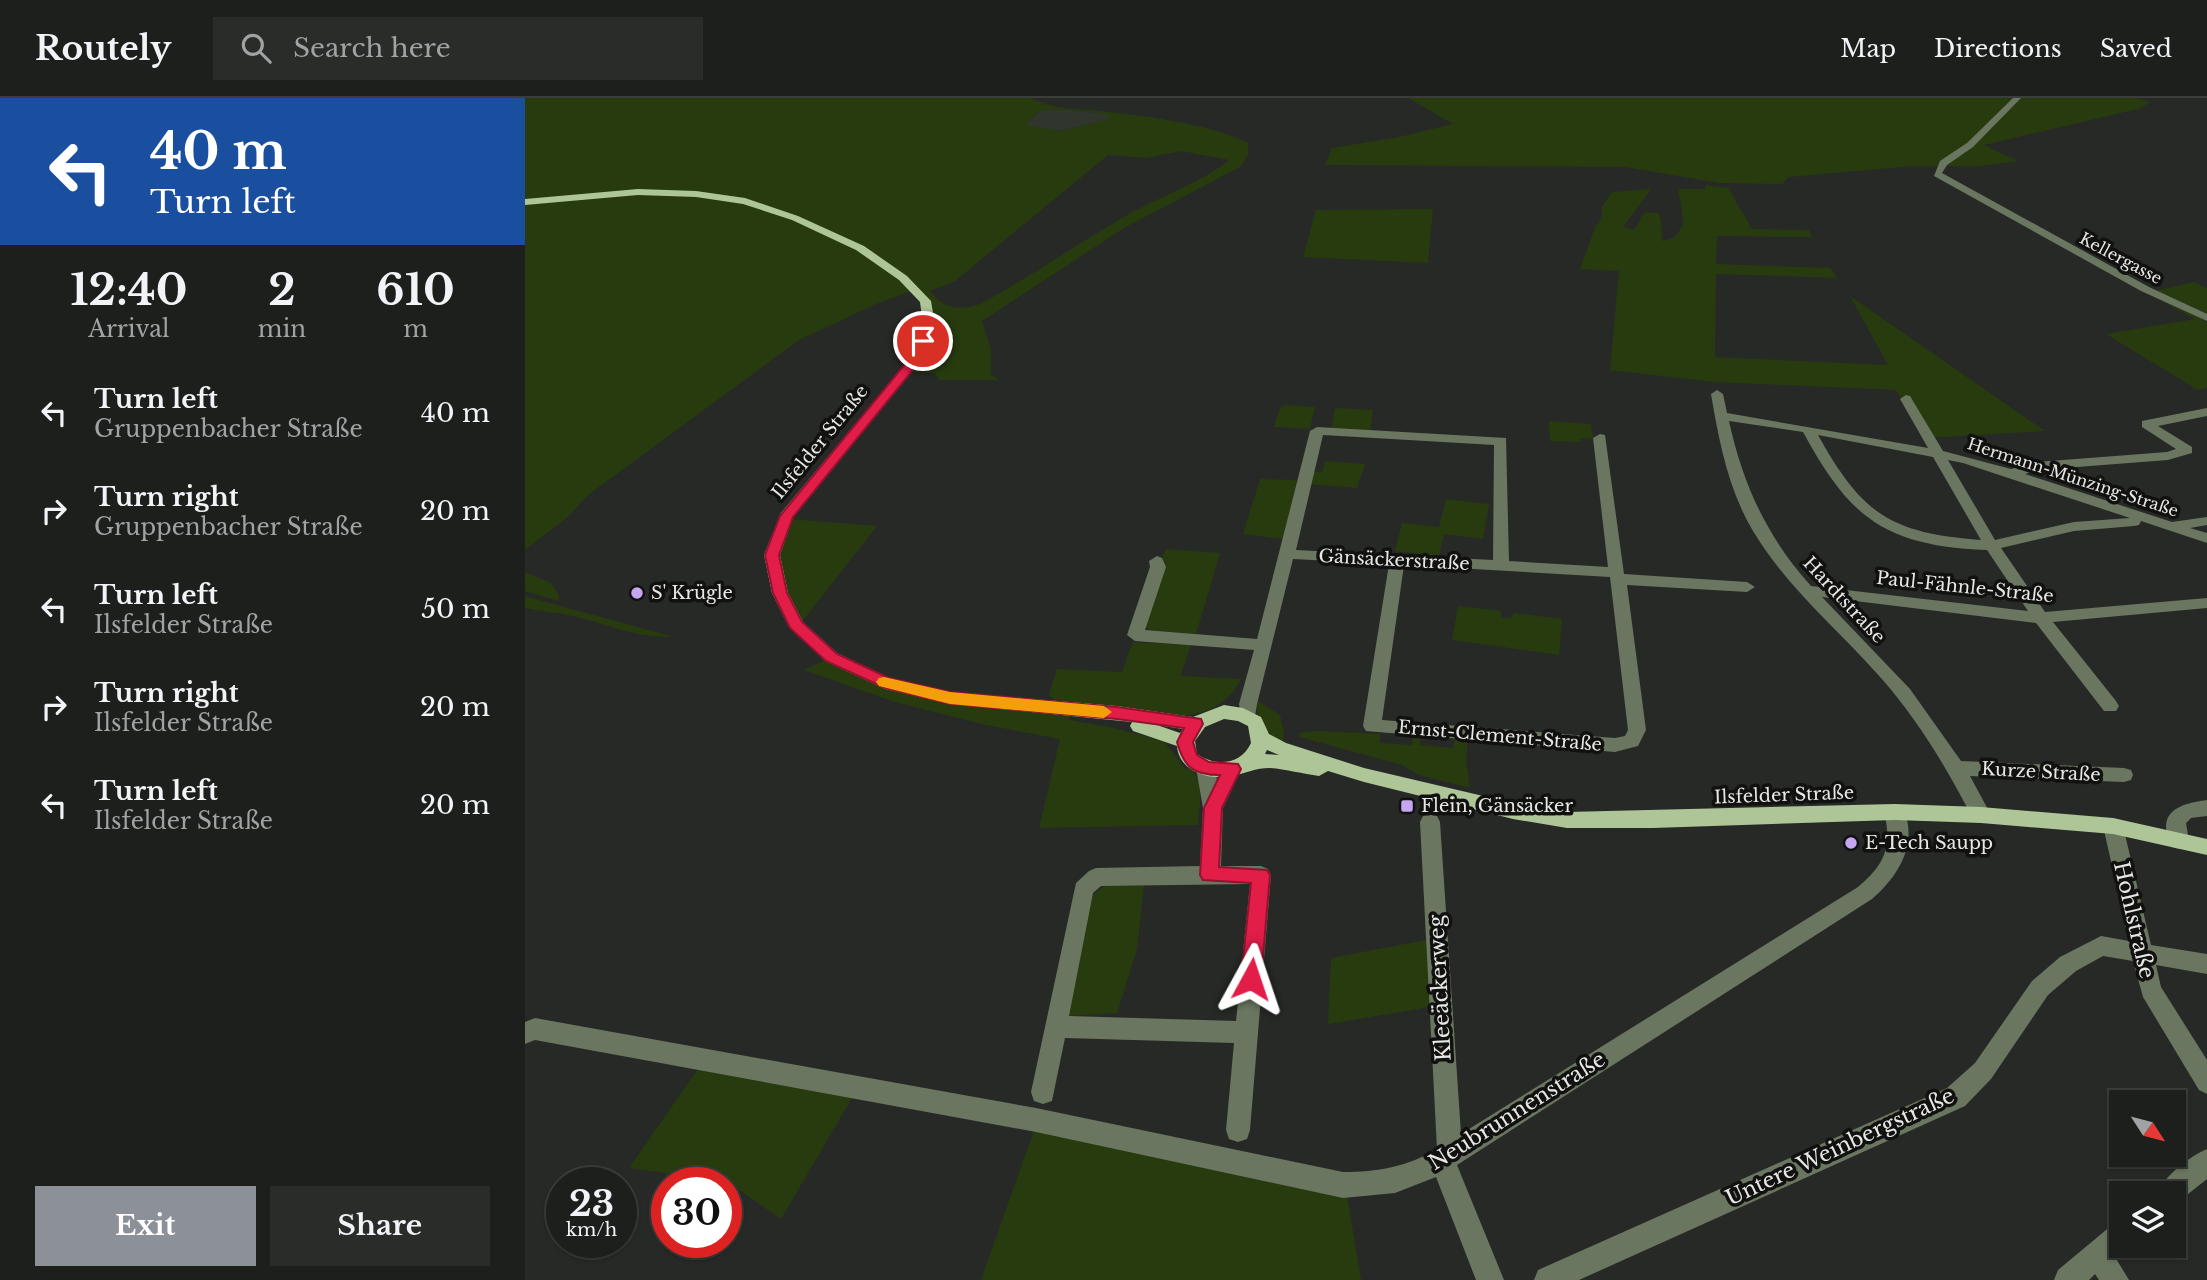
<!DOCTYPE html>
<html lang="en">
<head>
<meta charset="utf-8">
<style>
	:root { --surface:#1d1f1c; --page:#2a2c29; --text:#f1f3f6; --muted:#a0a2a3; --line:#3b3d3b; --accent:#8c9099 }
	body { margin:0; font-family:"Libre Baskerville",serif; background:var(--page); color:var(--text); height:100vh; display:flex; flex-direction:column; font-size:26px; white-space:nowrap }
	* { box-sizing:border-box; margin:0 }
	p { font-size:23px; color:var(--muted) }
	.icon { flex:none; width:38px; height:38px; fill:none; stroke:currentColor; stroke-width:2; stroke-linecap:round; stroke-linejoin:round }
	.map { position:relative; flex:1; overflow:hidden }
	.sheet { display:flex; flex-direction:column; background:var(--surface); width:525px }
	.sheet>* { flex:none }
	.guide { background:#1a4fa0; color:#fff; overflow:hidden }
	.needle { width:46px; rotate:126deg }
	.buttons { position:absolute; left:1584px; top:992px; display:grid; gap:14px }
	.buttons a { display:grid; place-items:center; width:77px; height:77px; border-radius:0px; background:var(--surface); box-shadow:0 2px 5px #0004,0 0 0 2px var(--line); font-size:35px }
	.speed { position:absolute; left:21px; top:1069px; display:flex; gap:14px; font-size:35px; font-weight:700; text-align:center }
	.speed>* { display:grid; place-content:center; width:91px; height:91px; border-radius:50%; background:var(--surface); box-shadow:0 2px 5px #0004,0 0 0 2px var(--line); line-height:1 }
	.speed small { font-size:18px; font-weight:400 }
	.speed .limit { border:10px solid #d22; background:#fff; color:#111 }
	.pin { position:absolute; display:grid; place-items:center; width:60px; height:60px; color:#fff; margin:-30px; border:4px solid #fff; border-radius:50%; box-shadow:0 2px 7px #0007 }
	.me { position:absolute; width:77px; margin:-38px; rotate:5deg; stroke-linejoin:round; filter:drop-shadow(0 0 5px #0008) }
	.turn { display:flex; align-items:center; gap:24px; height:147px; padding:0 35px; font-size:32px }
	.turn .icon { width:91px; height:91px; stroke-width:2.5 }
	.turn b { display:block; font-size:49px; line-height:60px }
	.eta { display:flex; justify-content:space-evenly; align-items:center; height:119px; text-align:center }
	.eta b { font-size:42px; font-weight:700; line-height:49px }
	.primary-button { display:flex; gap:14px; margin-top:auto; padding:14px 35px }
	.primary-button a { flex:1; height:80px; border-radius:0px; background:var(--accent); color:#fff; font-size:28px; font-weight:700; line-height:80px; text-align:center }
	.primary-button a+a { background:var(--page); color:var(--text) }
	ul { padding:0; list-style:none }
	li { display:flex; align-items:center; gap:21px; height:98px; padding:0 35px }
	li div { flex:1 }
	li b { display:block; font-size:26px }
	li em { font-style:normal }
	header { display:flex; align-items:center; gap:42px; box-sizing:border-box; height:98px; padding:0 35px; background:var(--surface); border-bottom:2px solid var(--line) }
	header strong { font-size:33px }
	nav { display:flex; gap:38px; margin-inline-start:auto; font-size:24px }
	.search { width:490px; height:63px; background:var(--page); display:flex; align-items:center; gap:18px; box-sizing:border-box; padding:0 24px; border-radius:0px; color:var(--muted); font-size:26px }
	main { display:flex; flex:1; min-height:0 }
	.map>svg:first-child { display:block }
</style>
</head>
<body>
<header>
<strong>Routely</strong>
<div class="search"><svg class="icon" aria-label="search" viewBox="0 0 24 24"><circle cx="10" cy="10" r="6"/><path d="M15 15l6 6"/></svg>Search here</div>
<nav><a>Map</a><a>Directions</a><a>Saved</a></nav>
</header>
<main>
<section class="sheet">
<div class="guide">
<div class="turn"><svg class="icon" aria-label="left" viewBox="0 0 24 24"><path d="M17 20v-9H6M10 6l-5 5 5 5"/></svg><div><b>40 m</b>Turn left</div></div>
</div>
<div class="eta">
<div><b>12:40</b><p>Arrival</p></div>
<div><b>2</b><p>min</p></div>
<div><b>610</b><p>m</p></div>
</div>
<ul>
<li><svg class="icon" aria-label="left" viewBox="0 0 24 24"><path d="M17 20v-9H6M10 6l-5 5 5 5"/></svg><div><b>Turn left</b><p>Gruppenbacher Straße</p></div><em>40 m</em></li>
<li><svg class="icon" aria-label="right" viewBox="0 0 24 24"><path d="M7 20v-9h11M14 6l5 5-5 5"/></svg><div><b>Turn right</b><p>Gruppenbacher Straße</p></div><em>20 m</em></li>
<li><svg class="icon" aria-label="left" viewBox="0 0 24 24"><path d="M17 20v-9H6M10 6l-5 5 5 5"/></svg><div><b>Turn left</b><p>Ilsfelder Straße</p></div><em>50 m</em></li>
<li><svg class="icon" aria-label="right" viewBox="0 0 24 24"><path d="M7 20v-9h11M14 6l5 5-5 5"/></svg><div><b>Turn right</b><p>Ilsfelder Straße</p></div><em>20 m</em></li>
<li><svg class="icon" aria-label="left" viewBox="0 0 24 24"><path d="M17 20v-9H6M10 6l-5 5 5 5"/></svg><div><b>Turn left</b><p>Ilsfelder Straße</p></div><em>20 m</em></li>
</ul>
<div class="primary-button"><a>Exit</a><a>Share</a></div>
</section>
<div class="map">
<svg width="1682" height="1182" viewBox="0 0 1682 1182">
	<rect width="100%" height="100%" fill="#272926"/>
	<path fill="#30352d" d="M 536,11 L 581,16 L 586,21 L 535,33 L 500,28 L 515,13 Z"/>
	<g fill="#273b0f" fill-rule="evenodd">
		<path d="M 0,0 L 506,0 C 527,11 552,11 575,13 C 619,18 683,25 723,45 L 723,56 L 715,69 L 599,130 L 457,223 L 466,251 L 466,276 L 474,282 L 415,282 L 409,275 L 384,274 C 394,246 410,218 386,193 L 351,206 L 274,242 L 63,397 L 44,418 L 0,452 ZM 536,11 L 580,16 L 585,21 L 536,33 L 501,27 L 515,13 ZM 656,53 L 704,62 C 678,84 634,99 604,116 C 553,145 506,179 455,206 C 435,213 418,211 405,193 L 430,183 L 583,57 L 621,60 Z"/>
		<path d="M 883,0 L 1610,0 L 1626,4 L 1613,11 L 1459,47 L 1493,63 L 1455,68 L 1388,68 L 1264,79 L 1257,86 L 1194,85 L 1100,69 L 800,67 L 807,50 L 874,39 L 928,26 Z"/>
		<path d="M 1181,87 L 1203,90 L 1227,131 L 1284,132 L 1287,139 L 1192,138 L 1191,166 L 1305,170 L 1312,180 L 1191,176 L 1190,259 L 1363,267 L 1325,198 L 1520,333 L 1401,340 L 1371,292 L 1189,284 L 1085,272 L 1094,173 L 1055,171 L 1070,130 L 1077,119 L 1077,109 L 1087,94 L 1126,91 L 1098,129 L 1109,132 L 1120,114 L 1133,115 L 1136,121 L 1137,143 L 1149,140 L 1158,127 C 1157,114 1157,102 1152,91 L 1180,91 Z"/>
		<path d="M 908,111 L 903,165 L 778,159 L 791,112 Z"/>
		<path d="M 1669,184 L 1682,190 L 1682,222 L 1630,193 Z"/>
		<path d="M 1624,196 L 1647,204 L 1682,224 L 1682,290 L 1673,292 L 1581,236 L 1670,221 Z"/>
		<path d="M 761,307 L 790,309 L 785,331 L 749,329 L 755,310 Z"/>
		<path d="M 810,310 L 848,312 L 845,334 L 806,332 Z"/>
		<path d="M 1024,323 L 1066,326 L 1068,340 L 1055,341 L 1055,344 L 1025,343 Z"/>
		<path d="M 800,363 L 840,366 L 832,390 L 785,386 L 787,374 L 797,374 Z"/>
		<path d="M 735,381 L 772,382 L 758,441 L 718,436 Z"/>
		<path d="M 921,401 L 964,406 L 958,441 L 919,436 L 914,458 L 870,453 L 877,425 L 914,429 Z"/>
		<path d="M 264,421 L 352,428 L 275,526 L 257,493 L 251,456 Z"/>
		<path d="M 641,451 L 695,455 L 671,536 L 624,532 L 619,526 L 640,465 L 636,463 Z"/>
		<path d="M 0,474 L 26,485 L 34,498 L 33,503 L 0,493 Z"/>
		<path d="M 0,498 L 10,501 L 149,539 C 118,540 93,531 64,522 C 44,516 21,514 0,510 Z"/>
		<path d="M 933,508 L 976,513 L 976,520 L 987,520 L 988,515 L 1037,521 L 1034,557 L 927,542 Z"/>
		<path d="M 608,544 L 666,547 L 655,578 L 716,581 C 700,611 677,617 644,619 L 530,602 L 524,597 L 532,571 L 597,574 Z"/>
		<path d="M 300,562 L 356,586 L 546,616 L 544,622 L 589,630 L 639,643 L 661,672 L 664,669 C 681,683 674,707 673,727 L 514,730 L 535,641 L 461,627 L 370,604 L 279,572 Z"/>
		<path d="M 730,601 L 755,617 L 759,635 L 758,644 C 742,638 731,618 730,601 Z"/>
		<path d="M 792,633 L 855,636 L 855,645 L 887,647 L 888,638 L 896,637 L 895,647 L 928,650 L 930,640 L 943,641 L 941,663 L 945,690 L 894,677 L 877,667 L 775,639 L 774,635 Z"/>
		<path d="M 581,787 L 619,788 L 612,851 L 592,915 L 543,918 L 566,798 Z"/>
		<path d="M 901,842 L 905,909 L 803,926 L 806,860 Z"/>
		<path d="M 182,958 L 334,988 L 256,1121 L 203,1084 L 104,1070 Z"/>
		<path d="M 512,1024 L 822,1097 L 836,1182 L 456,1182 Z"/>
	</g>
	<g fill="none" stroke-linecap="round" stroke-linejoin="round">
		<g fill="#6a7660" fill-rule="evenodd">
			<path d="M 1488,0 L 1496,0 L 1448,49 L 1422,67 L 1417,75 L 1624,189 L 1682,216 L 1682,223 L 1616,193 L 1409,78 L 1415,63 L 1442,45 Z"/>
			<path d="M 1192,292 L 1198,296 L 1202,315 L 1403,350 L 1375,301 L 1381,297 L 1385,298 L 1418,353 L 1486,371 L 1512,364 L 1642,354 L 1651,351 L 1617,329 L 1617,323 L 1682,310 L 1682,318 L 1633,328 L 1667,349 L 1667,355 L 1643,362 L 1513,372 L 1500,376 L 1647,424 L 1682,419 L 1682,427 L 1665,430 L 1682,435 L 1682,445 L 1616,423 L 1614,427 L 1609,428 L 1549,433 L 1476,450 L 1520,514 L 1682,500 L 1682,510 L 1528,524 L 1591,603 L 1594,608 L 1591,613 L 1579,613 L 1511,525 L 1297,499 L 1385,591 L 1436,663 L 1599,670 L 1606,672 L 1608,677 L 1606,682 L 1599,684 L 1445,678 L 1466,717 L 1463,723 L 1456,725 L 1449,723 C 1423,672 1394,623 1356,580 C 1312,530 1262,490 1228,433 C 1203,391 1194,343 1186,296 ZM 1204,323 L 1278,334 C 1325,421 1361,448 1462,452 L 1503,513 L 1286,488 C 1242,439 1218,387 1204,323 ZM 1293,337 L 1408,359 L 1456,442 C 1365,435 1337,416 1293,337 ZM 1423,362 L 1438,365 L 1605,420 L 1549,424 L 1470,442 Z"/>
			<path d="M 792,329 L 981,340 L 984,463 L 1083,469 L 1068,340 L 1075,336 L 1080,337 L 1099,476 L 1222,484 L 1230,489 L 1222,494 L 1102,487 L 1121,632 L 1113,648 L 1090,654 L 841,633 L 838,628 L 864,466 L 768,461 L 732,606 L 729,624 L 717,624 L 714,606 L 729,552 L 610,543 L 602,537 L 625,469 L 624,463 L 632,458 L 637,460 L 641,469 L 620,532 L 732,541 L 785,333 ZM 798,337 L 969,347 L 968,462 L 771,452 ZM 879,467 L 1085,479 L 1103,632 L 1100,638 L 1090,640 L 857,622 Z"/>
			<path d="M 680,663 L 687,665 L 692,682 L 700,666 L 707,664 L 714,666 L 716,671 L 698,710 L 696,768 L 736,768 L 743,771 L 746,777 L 725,1032 L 722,1041 L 713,1044 L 704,1041 L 701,1032 L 709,945 L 540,940 L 527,1003 L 518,1006 L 509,1003 L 506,994 L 551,785 L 564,773 L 571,770 L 675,768 L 678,710 L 671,670 L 673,665 ZM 725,786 L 711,923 L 544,918 L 568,795 L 576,788 Z"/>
			<path d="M 1682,702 L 1682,718 L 1666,720 L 1661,725 L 1664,743 L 1661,749 L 1654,751 L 1647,749 C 1630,714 1653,706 1682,702 Z"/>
			<path d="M 1370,706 L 1377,708 C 1395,744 1373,779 1347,801 L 932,1067 L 979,1182 L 951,1182 L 911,1079 L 870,1095 L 818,1100 L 511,1034 L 10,942 L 0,946 L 0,924 L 10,920 L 511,1010 L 818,1074 C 852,1074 882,1069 912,1051 L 895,724 L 898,718 L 905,716 L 912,718 L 915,724 L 936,1036 L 1333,789 C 1353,772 1364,758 1362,731 C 1361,722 1359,716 1363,708 Z"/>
			<path d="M 1588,720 L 1595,722 L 1598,728 L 1626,847 L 1682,856 L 1682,876 L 1631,867 L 1636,889 L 1682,962 L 1682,996 L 1674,992 L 1618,899 L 1608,863 L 1578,858 L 1551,873 L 1523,897 L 1466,981 L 1440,1008 L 1054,1182 L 1009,1182 L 1013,1172 L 1422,990 L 1450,965 L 1507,883 L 1535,859 L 1576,838 L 1604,843 L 1578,728 L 1581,722 Z"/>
			<path d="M 1682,1051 L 1682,1081 L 1648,1108 L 1648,1096 L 1632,1096 C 1639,1078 1665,1058 1682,1051 Z"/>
			<path d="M 1596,1123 L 1596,1148 L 1602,1148 L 1590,1159 L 1604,1182 L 1574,1182 L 1570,1176 L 1564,1182 L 1529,1182 L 1533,1172 L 1587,1127 Z"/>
		</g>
		<path fill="#adc597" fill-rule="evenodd" d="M 113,91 L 171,93 L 220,100 L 273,118 L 339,148 L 382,178 L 406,203 L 410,226 L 398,260 L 268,419 L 255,457 L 263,495 L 278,524 L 312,555 L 364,580 L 425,594 L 592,608 L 668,619 L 699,607 L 718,610 L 736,619 L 744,636 L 761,645 L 839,670 L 988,705 L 1042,714 L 1370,706 L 1456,709 L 1588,720 L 1682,741 L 1682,757 L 1588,736 L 1456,725 L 1370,722 L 1128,730 L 1042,730 L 988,721 L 839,684 L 803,673 L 794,678 C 778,676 761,671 745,670 C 730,670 721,675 708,678 C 685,683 654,674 652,648 L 608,633 L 605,628 L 607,624 L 425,606 L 360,591 L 300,563 L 263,527 L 247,495 L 239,457 L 256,415 L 386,259 L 398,226 L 395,204 L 374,182 L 331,152 L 267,122 L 218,106 L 171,99 L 113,97 L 0,107 L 0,101 ZM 699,621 L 713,623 L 723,628 L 726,645 C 716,667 691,669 672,656 L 670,643 L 680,629 ZM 632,627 L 658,631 L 655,635 ZM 742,652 L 754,657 L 740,656 Z"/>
	</g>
	<path fill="#e11d48" stroke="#92132f" stroke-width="2" d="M 394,241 L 403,243 L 396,262 L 268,419 L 254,457 L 262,495 L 277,524 L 312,556 L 364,580 L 425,594 L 592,609 L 676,621 L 678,626 L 668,644 L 672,657 L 684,664 L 713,666 L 716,671 L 697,710 L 694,769 L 742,772 L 745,777 L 736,881 L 733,888 L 726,891 L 719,888 L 716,881 L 726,785 L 678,782 L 675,777 L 679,710 L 695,677 C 668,677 659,669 652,644 L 659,630 L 592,621 L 425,606 L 360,590 L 301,563 L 265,530 L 248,495 L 240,457 L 255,418 L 386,259 Z"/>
	<path fill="#f59e0b" d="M 359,579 L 425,594 L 579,608 L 587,614 L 579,620 L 425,606 L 354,588 L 351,584 L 354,580 Z"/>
	<g fill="#c6a6f0" stroke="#111110" stroke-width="2.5">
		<circle cx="112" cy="495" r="7"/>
		<rect x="875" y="701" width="14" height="14" rx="3.5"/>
		<circle cx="1326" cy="745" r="7"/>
	</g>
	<g text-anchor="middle" stroke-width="7" stroke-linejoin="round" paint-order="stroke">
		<g font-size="16" fill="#e7e8e6" stroke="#111110">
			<text transform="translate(1596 160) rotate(28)" y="6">Kellergasse</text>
			<text transform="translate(1548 379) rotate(18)" y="6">Hermann-Münzing-Straße</text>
		</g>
		<g font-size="18" fill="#e7e8e6" stroke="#111110">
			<text transform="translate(295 344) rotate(-51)" y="6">Ilsfelder Straße</text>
			<text transform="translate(869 462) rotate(3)" y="6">Gänsäckerstraße</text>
			<text transform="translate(1440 489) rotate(6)" y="6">Paul-Fähnle-Straße</text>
			<text transform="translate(1319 502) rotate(47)" y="6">Hardtstraße</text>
			<text transform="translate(975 638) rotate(5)" y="6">Ernst-Clement-Straße</text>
			<text transform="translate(1516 674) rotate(3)" y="6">Kurze Straße</text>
			<text transform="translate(1259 697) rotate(-2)" y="6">Ilsfelder Straße</text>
		</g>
		<g font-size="18" fill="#e7e8e6" stroke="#111110" text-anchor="start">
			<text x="126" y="501">S' Krügle</text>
			<text x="896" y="714">Flein, Gänsäcker</text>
			<text x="1340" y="751">E-Tech Saupp</text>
		</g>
		<g font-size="21" fill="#e7e8e6" stroke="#111110">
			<text transform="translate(1609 822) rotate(77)" y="7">Hohlstraße</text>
			<text transform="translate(915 890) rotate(-93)" y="7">Kleeäckerweg</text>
			<text transform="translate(992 1013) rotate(-32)" y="7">Neubrunnenstraße</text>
			<text transform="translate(1315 1049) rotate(-25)" y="7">Untere Weinbergstraße</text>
		</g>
	</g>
</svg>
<div class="buttons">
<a><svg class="needle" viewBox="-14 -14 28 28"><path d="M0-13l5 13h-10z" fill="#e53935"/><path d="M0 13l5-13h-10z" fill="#a0a2a3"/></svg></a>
<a><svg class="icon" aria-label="layers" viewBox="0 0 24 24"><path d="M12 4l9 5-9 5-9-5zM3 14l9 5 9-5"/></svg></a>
</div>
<div class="speed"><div>23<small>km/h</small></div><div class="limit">30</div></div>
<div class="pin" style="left:398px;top:243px;background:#d93025"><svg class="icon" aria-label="arrive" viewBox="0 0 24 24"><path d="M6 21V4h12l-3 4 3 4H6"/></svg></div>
<svg class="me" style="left:726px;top:881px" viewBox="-20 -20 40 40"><path d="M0-17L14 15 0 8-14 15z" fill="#e11d48" stroke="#fff" stroke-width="4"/></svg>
</div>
</main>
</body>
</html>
